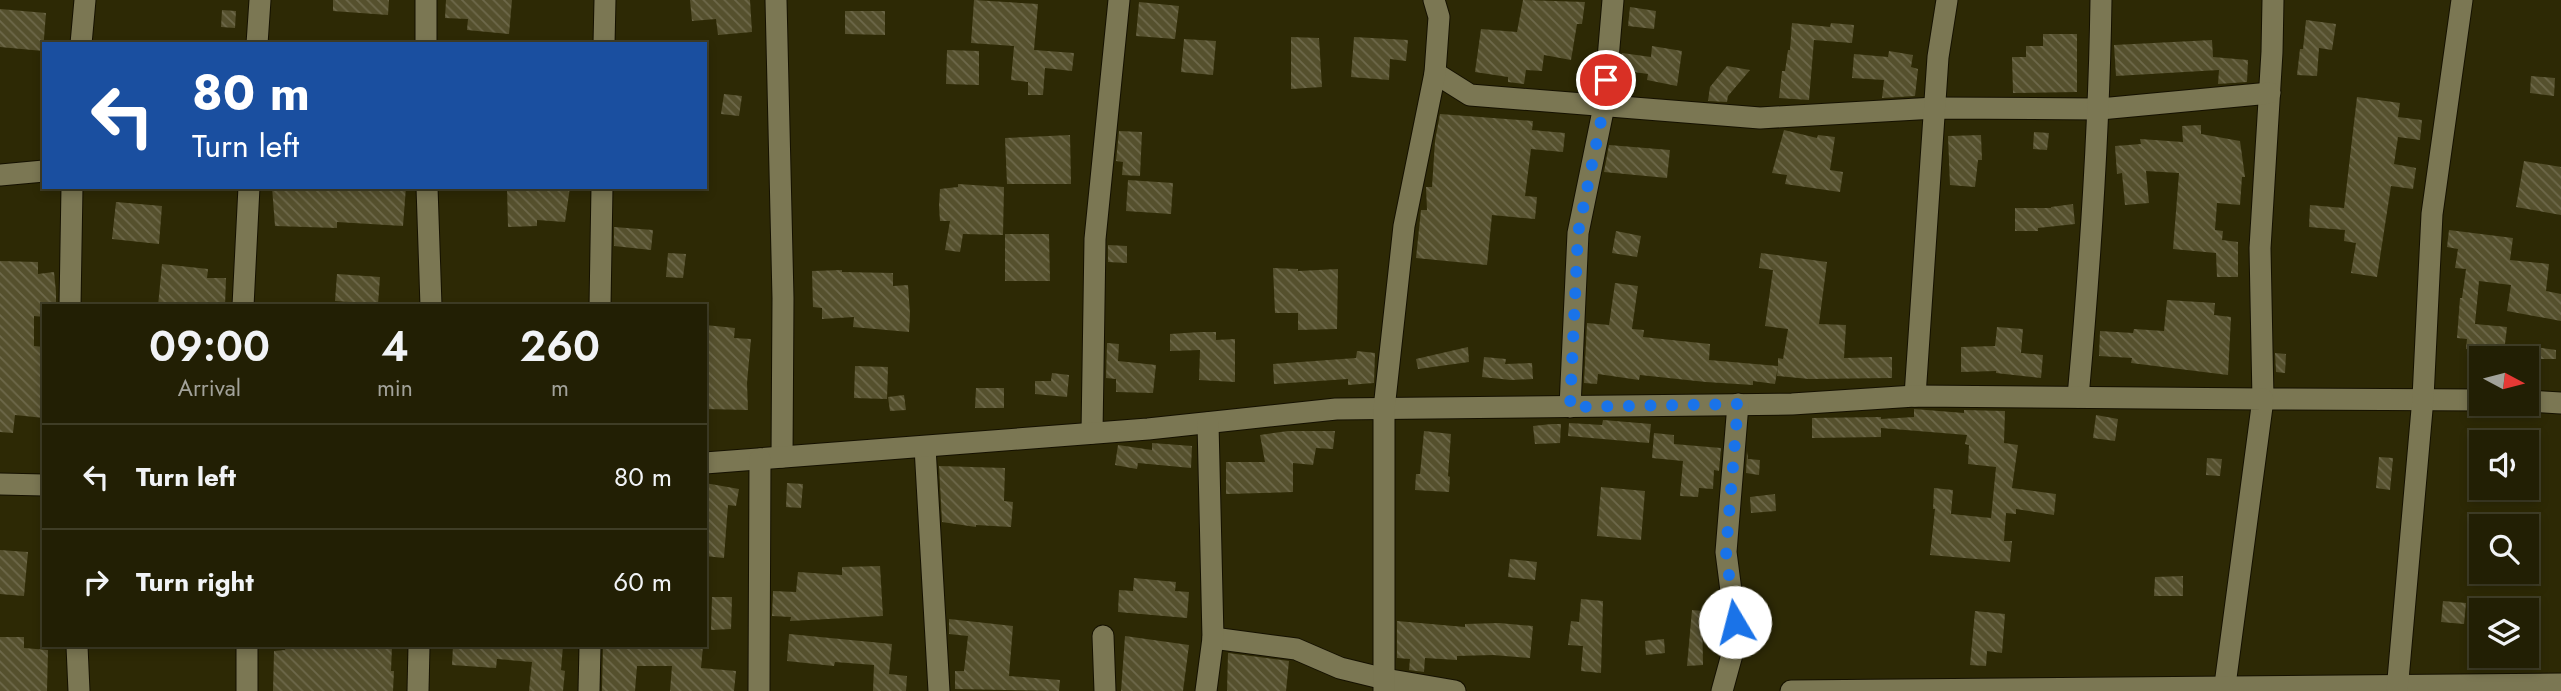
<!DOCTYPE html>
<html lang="en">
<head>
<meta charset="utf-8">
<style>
	:root { --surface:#221f04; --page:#2a270e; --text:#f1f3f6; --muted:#a2a29a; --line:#3f3d26 }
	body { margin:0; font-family:Jost,sans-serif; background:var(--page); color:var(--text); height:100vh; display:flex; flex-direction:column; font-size:26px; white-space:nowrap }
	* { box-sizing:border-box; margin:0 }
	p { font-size:23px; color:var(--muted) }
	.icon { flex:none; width:38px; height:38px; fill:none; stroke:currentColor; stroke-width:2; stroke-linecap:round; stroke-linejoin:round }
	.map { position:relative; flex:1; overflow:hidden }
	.panel { position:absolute; left:42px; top:304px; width:665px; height:343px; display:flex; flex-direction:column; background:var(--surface); border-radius:0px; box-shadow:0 4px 10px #0003,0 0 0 2px var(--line) }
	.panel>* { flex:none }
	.hud { position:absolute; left:42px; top:42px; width:665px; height:147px; border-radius:0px; box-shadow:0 4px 10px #0003,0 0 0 2px var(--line); background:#1a4fa0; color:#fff; overflow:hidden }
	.needle { width:46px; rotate:97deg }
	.buttons { position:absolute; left:2469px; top:346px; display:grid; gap:14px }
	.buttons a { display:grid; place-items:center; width:70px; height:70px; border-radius:0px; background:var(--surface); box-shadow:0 4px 10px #0003,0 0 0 2px var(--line); font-size:35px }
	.pin { position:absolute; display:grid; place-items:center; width:60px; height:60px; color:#fff; margin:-30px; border:4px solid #fff; border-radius:50%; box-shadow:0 2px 7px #0007 }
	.me { position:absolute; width:77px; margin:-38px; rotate:352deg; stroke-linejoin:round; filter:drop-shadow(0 0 5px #0008) }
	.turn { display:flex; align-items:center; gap:24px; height:147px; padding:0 35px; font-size:32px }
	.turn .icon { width:91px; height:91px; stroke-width:2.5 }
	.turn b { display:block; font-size:49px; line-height:60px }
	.eta { display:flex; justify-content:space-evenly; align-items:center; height:119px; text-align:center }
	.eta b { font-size:42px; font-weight:600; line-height:49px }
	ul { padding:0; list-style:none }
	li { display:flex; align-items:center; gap:21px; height:105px; padding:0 35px; border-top:2px solid var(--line) }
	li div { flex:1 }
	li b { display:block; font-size:26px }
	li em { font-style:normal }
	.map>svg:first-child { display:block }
</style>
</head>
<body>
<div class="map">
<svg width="2561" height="691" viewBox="0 0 2561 691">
	<defs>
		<pattern id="building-back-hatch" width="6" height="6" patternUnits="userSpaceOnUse" patternTransform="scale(1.75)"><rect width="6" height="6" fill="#55502d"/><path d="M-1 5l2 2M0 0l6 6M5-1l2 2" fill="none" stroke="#6e694b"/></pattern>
	</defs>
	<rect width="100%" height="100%" fill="#2d2905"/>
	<g fill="url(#building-back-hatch)">
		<path d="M 333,0 L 389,0 L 388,15 L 333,11 Z"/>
		<path d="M 446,0 L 512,0 L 509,34 L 467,30 L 468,19 L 445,18 Z"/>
		<path d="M 690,0 L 750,0 L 752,32 L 718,35 L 716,19 L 692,21 Z"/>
		<path d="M 974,0 L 1038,4 L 1034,50 L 1074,53 L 1072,71 L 1045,68 L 1043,95 L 1028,95 L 1028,82 L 1011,80 L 1014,46 L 971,43 Z"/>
		<path d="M 1523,0 L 1585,2 L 1582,24 L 1577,24 L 1571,60 L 1544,55 L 1542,71 L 1526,70 L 1524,84 L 1508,82 L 1508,77 L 1475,72 L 1481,29 L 1517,32 Z"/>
		<path d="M 1139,2 L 1179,6 L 1175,39 L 1136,36 Z"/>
		<path d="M 1630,7 L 1656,11 L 1654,29 L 1628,26 Z"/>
		<path d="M 0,9 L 46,13 L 43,51 L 0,47 Z"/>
		<path d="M 222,10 L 236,11 L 235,28 L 221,27 Z"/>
		<path d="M 845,11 L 885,11 L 885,35 L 845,34 Z"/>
		<path d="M 2306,20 L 2336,24 L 2332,50 L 2319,48 L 2317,76 L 2297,75 L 2300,49 L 2303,49 Z"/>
		<path d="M 1792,23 L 1830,27 L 1831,23 L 1854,25 L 1852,43 L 1814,40 L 1809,100 L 1779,98 L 1782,71 L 1785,71 L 1788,50 L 1790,50 Z"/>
		<path d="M 2043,34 L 2077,34 L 2077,92 L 2013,93 L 2012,57 L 2026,57 L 2026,46 L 2043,46 Z"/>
		<path d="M 1291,37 L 1319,38 L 1322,87 L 1291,89 Z"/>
		<path d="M 1354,37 L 1408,40 L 1406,61 L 1390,59 L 1389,80 L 1351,77 Z"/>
		<path d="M 1184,39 L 1216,41 L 1213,75 L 1181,72 Z"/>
		<path d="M 2212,40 L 2213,57 L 2248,60 L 2247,82 L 2218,84 L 2219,70 L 2116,76 L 2114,45 Z"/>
		<path d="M 1652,46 L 1682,51 L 1677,86 L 1647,80 L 1648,74 L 1620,70 L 1622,53 L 1651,57 Z"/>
		<path d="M 947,50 L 979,51 L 979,85 L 946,84 Z"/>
		<path d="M 1889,51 L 1913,55 L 1911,67 L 1918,69 L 1915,96 L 1882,98 L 1884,80 L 1852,78 L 1854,54 L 1888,57 Z"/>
		<path d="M 1727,66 L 1750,70 L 1728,96 L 1727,102 L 1708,101 L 1710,87 Z"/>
		<path d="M 2531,76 L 2555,78 L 2554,96 L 2530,93 Z"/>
		<path d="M 724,94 L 742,96 L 739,116 L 721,114 Z"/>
		<path d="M 2357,97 L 2400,103 L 2398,117 L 2422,120 L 2420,140 L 2398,137 L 2394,164 L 2416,168 L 2413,189 L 2391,186 L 2377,277 L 2351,273 L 2356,243 L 2344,241 L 2345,230 L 2309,227 L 2310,205 L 2344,208 Z"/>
		<path d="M 1440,114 L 1533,121 L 1532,130 L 1565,133 L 1563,152 L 1531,149 L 1525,196 L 1537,197 L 1535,219 L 1492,215 L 1487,265 L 1416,258 L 1421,210 L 1427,210 L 1426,187 L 1432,187 L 1435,141 Z"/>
		<path d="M 2201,125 L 2201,134 L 2240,141 L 2245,177 L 2242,177 L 2240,205 L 2217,203 L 2215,230 L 2223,231 L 2222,240 L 2238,242 L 2238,277 L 2217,277 L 2216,253 L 2173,249 L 2179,173 L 2146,171 L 2149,203 L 2125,205 L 2122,173 L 2117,174 L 2115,146 L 2141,144 L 2140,139 L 2183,142 L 2182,126 Z"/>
		<path d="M 1784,130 L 1817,138 L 1818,135 L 1835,137 L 1830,170 L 1843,172 L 1840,192 L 1785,184 L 1787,175 L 1772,173 Z"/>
		<path d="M 1119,131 L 1142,132 L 1140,176 L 1122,175 L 1123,162 L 1116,161 Z"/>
		<path d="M 2034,132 L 2049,133 L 2047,150 L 2033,149 Z"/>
		<path d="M 1070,135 L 1071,184 L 1007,184 L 1005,138 Z"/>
		<path d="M 1981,135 L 1982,160 L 1978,160 L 1975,187 L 1950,185 L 1948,136 Z"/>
		<path d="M 1609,145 L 1670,150 L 1667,178 L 1604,172 Z"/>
		<path d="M 2524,161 L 2561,167 L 2561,215 L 2516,207 Z"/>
		<path d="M 1128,180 L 1173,183 L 1171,214 L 1126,211 Z"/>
		<path d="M 958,184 L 1004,187 L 1003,235 L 963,234 L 960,252 L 945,250 L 950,221 L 940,221 L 939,206 L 940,189 L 958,187 Z"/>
		<path d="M 272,187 L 352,187 L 387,190 L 387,187 L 406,187 L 403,226 L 337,222 L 337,228 L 275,226 Z"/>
		<path d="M 507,187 L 570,187 L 565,222 L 537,220 L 537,226 L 508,227 Z"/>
		<path d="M 116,202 L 162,206 L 159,244 L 112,239 Z"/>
		<path d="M 2073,204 L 2075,224 L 2038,228 L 2038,231 L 2015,231 L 2015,208 L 2051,208 L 2051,207 Z"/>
		<path d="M 614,227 L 653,230 L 651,250 L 614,246 Z"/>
		<path d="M 2449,230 L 2513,238 L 2510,260 L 2549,264 L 2546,291 L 2561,294 L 2561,321 L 2507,311 L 2511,285 L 2479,281 L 2475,324 L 2507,327 L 2504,352 L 2466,349 L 2467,339 L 2457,338 L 2460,298 L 2462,298 L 2466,269 L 2455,268 L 2458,249 L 2447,247 Z"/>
		<path d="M 1616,231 L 1641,236 L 1637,257 L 1612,253 Z"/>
		<path d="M 1005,234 L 1049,234 L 1050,281 L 1005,281 Z"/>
		<path d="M 1108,245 L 1127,246 L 1127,263 L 1108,262 Z"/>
		<path d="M 668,253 L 686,254 L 683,278 L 666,277 Z"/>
		<path d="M 1761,253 L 1827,262 L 1819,324 L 1846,325 L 1844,358 L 1892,357 L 1892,378 L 1809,379 L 1777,376 L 1778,366 L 1775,384 L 1753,381 L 1753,385 L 1706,382 L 1640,375 L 1639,380 L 1598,374 L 1597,384 L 1584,383 L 1587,323 L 1609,325 L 1615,283 L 1638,286 L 1632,329 L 1644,330 L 1643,337 L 1710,344 L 1709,360 L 1778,366 L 1778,358 L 1783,359 L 1788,329 L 1765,326 L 1773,270 L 1759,268 Z"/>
		<path d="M 0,261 L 38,262 L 38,274 L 54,272 L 56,292 L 56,306 L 44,306 L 44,317 L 34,316 L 34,346 L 44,347 L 41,400 L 44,400 L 44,418 L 15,415 L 13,433 L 0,432 Z"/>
		<path d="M 162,264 L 208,269 L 207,278 L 226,278 L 225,306 L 158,306 Z"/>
		<path d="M 1273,268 L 1298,269 L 1298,271 L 1338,269 L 1337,329 L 1298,330 L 1298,313 L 1275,313 Z"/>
		<path d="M 842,270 L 842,272 L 893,273 L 893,286 L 908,285 L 910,314 L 909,332 L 853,327 L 854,317 L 822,319 L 822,308 L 813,307 L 812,271 Z"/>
		<path d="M 337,274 L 380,277 L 378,304 L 335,301 Z"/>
		<path d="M 2167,300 L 2215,303 L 2214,315 L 2231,317 L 2228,375 L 2131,363 L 2132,358 L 2099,356 L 2100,331 L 2133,333 L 2134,329 L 2164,331 Z"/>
		<path d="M 705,325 L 735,328 L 734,338 L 751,339 L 747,383 L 748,410 L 705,409 Z"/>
		<path d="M 1997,327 L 2023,329 L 2021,353 L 2043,355 L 2041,378 L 1996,373 L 1996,371 L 1961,372 L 1961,347 L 1995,346 Z"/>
		<path d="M 1201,332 L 1216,332 L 1216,340 L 1235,339 L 1235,382 L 1199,380 L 1200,350 L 1170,351 L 1170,334 Z"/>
		<path d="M 1107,343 L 1119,344 L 1118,361 L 1156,365 L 1153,393 L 1116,392 L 1116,379 L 1106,378 Z"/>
		<path d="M 2511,344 L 2556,350 L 2556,359 L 2509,359 Z"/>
		<path d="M 1468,347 L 1469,362 L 1418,369 L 1416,359 Z"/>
		<path d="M 1357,351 L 1375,353 L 1374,383 L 1348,385 L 1348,379 L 1274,384 L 1273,364 L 1356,358 Z"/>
		<path d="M 2275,353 L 2286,354 L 2285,373 L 2276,372 Z"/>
		<path d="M 1484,357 L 1506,359 L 1505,364 L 1532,363 L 1533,379 L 1511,380 L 1482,377 Z"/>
		<path d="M 855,366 L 888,367 L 887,399 L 854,398 Z"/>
		<path d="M 1052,373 L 1069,375 L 1067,397 L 1035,394 L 1035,381 L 1051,381 Z"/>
		<path d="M 976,388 L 1004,388 L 1004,408 L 975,408 Z"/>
		<path d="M 904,395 L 906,410 L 890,411 L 888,397 Z"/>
		<path d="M 1914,409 L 1964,413 L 1964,410 L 2005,411 L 2004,443 L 2018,445 L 2012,488 L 2056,494 L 2054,515 L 2016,509 L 2016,514 L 2006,513 L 2004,541 L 2012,541 L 2010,562 L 1930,555 L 1935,509 L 1933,509 L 1934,488 L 1953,490 L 1951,514 L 1991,518 L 1996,467 L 1968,464 L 1969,445 L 1965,444 L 1967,435 L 1881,428 L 1881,437 L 1812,438 L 1812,418 L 1881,417 L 1881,419 L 1914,417 Z"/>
		<path d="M 2096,415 L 2118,419 L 2115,441 L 2093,438 Z"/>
		<path d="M 1603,420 L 1651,424 L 1649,443 L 1568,436 L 1569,423 L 1602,425 Z"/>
		<path d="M 1552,424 L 1561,424 L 1560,443 L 1535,444 L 1533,426 Z"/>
		<path d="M 1288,431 L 1335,431 L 1333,449 L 1316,448 L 1313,465 L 1293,463 L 1293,492 L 1226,494 L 1226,462 L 1265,462 L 1260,435 Z"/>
		<path d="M 1424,431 L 1451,434 L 1448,476 L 1450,477 L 1449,492 L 1415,490 L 1416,474 L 1420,474 Z"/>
		<path d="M 1654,433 L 1674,435 L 1674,444 L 1721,448 L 1719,471 L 1714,470 L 1713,489 L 1699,488 L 1698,497 L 1680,496 L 1683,461 L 1652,458 Z"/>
		<path d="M 1152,443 L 1192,446 L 1191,468 L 1138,463 L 1137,469 L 1115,465 L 1118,445 L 1152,450 Z"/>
		<path d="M 1747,451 L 1748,459 L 1760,460 L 1759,475 L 1746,473 Z"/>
		<path d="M 2379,457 L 2393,458 L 2390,490 L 2376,488 Z"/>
		<path d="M 2207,458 L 2222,459 L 2220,476 L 2206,475 Z"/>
		<path d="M 939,466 L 1005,468 L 1004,501 L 1013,502 L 1011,527 L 976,525 L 976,527 L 942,522 Z"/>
		<path d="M 705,483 L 739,489 L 736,506 L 728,505 L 724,558 L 705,556 Z"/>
		<path d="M 787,483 L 803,484 L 801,508 L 786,507 Z"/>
		<path d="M 1601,487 L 1645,491 L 1641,540 L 1597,536 Z"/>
		<path d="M 1775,494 L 1776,511 L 1751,513 L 1750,497 Z"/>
		<path d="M 0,550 L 28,552 L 24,596 L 0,594 Z"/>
		<path d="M 1510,559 L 1537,562 L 1535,580 L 1508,577 Z"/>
		<path d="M 880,566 L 883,616 L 790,621 L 791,617 L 772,616 L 773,591 L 796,592 L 798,572 L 842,575 L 842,567 Z"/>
		<path d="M 2183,576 L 2183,596 L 2154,596 L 2155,577 Z"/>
		<path d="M 1134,578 L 1176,582 L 1175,591 L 1189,592 L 1187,618 L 1118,612 L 1119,590 L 1133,591 Z"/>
		<path d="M 712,597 L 732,597 L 731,629 L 711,630 Z"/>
		<path d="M 1581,599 L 1603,601 L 1601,673 L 1581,671 L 1583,646 L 1568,645 L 1571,621 L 1579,622 Z"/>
		<path d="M 2443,601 L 2466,603 L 2464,624 L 2441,622 Z"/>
		<path d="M 1692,610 L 1702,611 L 1703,665 L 1687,666 Z"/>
		<path d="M 1975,611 L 2005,614 L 2002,653 L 1987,651 L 1986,666 L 1970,665 Z"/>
		<path d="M 949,619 L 1013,626 L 1009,676 L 1060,680 L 1059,691 L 955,689 L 955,671 L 964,671 L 968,636 L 949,634 Z"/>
		<path d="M 1397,621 L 1465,627 L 1465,624 L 1499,623 L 1533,626 L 1530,658 L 1493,655 L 1457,656 L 1457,660 L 1425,658 L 1424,672 L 1409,670 L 1410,659 L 1397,658 Z"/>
		<path d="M 789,634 L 892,644 L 889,674 L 907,676 L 906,691 L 873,691 L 874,665 L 835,662 L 834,666 L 787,661 Z"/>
		<path d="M 1125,636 L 1189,645 L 1183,691 L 1121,691 Z"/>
		<path d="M 0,637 L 24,637 L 24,648 L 48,650 L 47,691 L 0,691 Z"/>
		<path d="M 1664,639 L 1665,653 L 1646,655 L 1645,641 Z"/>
		<path d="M 286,646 L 392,646 L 391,671 L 394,671 L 393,691 L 273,691 L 274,651 L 285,650 Z"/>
		<path d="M 453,646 L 563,646 L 561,670 L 565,671 L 563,691 L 529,691 L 532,662 L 497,659 L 496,668 L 452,665 Z"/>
		<path d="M 603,646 L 703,646 L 701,668 L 736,671 L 734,691 L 670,691 L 672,666 L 637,666 L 635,691 L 602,691 Z"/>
		<path d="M 1228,653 L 1289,661 L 1286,691 L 1227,691 Z"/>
	</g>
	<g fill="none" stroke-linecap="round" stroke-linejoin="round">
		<defs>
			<g id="minor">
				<path d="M 776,0 L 783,298 L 782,457"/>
				<path d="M 2273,0 L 2272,52 L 2260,248 L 2263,399 L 2482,400"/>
				<path d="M 81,44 L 85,0"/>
				<path d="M 257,44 L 260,0"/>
				<path d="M 426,44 L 426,0"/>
				<path d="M 604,44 L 605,0"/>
				<path d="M 1435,73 L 1470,95 L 1760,118 L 1935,108 L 2100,109 L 2270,93"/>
				<path d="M 0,175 L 44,171"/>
				<path d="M 427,187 L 431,306"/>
				<path d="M 70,306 L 72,187"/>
				<path d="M 243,306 L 249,187"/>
				<path d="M 600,306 L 602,187"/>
				<path d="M 1915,396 L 1938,57 L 1947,0"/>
				<path d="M 2078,397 C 2090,265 2099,133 2101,0"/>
				<path d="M 2527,401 L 2561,403"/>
				<path d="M 1570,407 L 1578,233 L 1604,106 L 1613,0"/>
				<path d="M 1092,433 L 1095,239 L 1119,0"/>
				<path d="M 925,447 L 939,691"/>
				<path d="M 705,463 L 1148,429 L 1336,409 L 1792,404 L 1915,396 L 2263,399 L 2225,685"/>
				<path d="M 0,484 L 44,485"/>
				<path d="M 1103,636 L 1105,691"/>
				<path d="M 1213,638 L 1296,649 L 1340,668 L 1385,679 L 1455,691"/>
				<path d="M 77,646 L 79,691"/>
				<path d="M 247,646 L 247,691"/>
				<path d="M 418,691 L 419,646"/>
				<path d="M 589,691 L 590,646"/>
				<path d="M 759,691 L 760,459"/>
				<path d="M 1206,691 L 1213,638 L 1208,423"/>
				<path d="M 1384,691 L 1384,409 L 1404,226 L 1435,73 L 1439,17 L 1434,0"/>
				<path d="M 1722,691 L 1733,651 L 1735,622 L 1726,552 L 1738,404"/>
				<path d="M 1791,691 L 2561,684"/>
				<path d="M 2397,691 L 2423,398 L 2432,214 L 2462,0"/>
			</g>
		</defs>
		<use href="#minor" stroke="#151100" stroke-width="23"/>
		<use href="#minor" stroke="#7b7753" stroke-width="21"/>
	</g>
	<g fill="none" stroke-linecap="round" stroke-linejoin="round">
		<path stroke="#1a73e8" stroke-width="12" stroke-dasharray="0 21.6" d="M 1606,80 L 1604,106 L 1578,233 L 1570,407 L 1738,404 L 1726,552 L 1735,622"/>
	</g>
</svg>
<div class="buttons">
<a><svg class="needle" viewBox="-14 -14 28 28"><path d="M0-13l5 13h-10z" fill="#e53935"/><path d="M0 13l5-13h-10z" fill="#a2a29a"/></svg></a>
<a><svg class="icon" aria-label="sound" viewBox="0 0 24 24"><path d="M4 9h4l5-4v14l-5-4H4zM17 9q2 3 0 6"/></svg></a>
<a><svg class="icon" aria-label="search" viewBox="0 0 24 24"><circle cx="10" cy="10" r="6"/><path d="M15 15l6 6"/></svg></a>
<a><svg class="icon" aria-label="layers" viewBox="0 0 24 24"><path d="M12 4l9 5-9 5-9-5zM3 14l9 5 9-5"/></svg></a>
</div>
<div class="pin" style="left:1606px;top:80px;background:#d93025"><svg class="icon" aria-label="arrive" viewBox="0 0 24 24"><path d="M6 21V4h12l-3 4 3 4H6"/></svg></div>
<svg class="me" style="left:1735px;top:622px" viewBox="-20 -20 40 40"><circle r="19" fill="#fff"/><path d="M0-13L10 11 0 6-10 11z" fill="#1a73e8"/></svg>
<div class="hud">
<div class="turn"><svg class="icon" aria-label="left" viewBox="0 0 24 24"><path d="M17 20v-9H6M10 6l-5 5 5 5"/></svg><div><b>80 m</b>Turn left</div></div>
</div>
<section class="panel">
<div class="eta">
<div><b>09:00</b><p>Arrival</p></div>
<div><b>4</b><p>min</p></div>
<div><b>260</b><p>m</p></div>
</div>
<ul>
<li><svg class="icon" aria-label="left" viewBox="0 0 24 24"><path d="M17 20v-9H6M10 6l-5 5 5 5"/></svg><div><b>Turn left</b></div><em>80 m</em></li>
<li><svg class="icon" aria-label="right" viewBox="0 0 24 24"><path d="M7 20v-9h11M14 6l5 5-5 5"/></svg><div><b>Turn right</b></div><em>60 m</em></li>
</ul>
</section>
</div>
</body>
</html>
